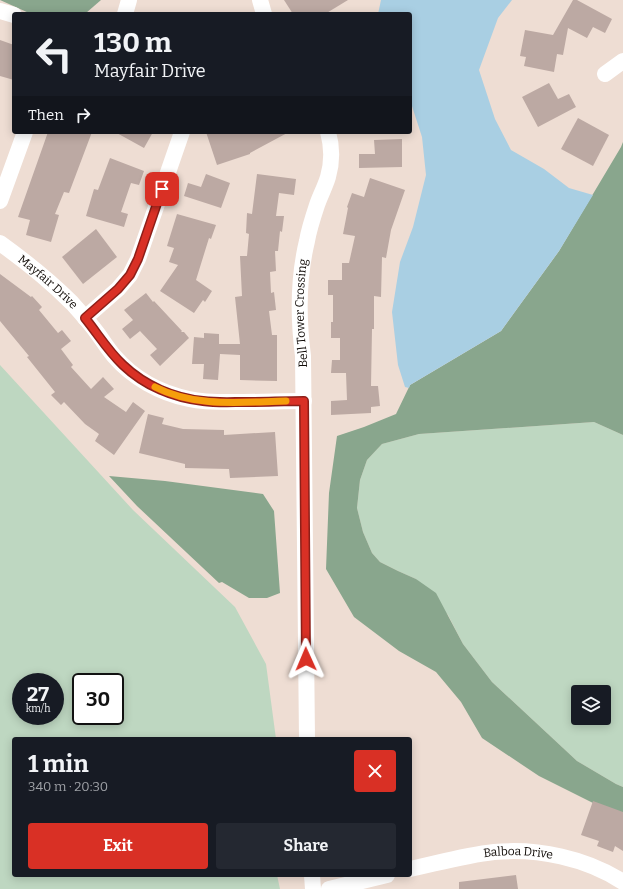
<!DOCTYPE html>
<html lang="en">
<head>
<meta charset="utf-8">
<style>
	:root { --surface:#171b24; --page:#242831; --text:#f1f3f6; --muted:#9ea1a6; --accent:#d93025 }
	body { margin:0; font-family:Bitter,serif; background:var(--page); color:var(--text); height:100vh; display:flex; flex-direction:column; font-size:15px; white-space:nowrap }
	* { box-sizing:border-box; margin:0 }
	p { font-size:13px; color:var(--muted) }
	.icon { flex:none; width:22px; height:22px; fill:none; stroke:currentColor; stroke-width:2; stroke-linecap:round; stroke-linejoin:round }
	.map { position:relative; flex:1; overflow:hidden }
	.panel { position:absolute; left:12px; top:737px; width:400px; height:140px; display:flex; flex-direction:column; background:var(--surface); border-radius:4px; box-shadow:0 2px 10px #0003 }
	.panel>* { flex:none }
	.top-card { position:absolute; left:12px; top:12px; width:400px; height:122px; border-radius:4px; box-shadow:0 2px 10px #0003; background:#171b24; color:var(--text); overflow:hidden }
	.buttons { position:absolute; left:571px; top:685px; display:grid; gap:8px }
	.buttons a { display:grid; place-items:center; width:40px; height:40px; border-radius:4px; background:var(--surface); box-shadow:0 2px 10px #0003; font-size:20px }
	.speed { position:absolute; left:12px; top:673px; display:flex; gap:8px; font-size:20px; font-weight:700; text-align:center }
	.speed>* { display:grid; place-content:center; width:52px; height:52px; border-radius:50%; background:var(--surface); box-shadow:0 2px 10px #0003; line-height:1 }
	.speed small { font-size:10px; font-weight:400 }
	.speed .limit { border:2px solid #111; border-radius:6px; background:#fff; color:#111 }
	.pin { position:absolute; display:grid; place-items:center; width:34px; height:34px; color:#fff; margin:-17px; border-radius:8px; box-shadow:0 2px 6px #0006 }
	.me { position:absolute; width:44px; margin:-22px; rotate:359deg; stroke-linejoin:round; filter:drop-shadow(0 0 3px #0008) }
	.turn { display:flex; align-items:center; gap:14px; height:84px; padding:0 16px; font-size:18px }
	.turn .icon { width:52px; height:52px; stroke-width:2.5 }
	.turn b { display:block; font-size:28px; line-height:34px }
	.then { display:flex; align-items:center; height:38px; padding:0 16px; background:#0003; gap:8px; font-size:15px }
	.round { display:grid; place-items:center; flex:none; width:42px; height:42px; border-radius:4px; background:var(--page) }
	.summary { display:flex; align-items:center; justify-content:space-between; height:68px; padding:0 16px }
	h1 { font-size:24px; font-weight:700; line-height:30px }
	.button { display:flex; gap:8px; margin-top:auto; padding:8px 16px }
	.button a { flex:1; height:46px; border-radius:4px; background:var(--accent); color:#fff; font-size:16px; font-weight:700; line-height:46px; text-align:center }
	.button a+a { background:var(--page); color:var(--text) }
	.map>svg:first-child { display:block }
</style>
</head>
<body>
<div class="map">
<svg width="623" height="889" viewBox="0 0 623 889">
	<rect width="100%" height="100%" fill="#eeddd3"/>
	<g fill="#bed7c1" fill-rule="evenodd">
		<path d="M 0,365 L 133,510 L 235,607 L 266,664 L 276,739 L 14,739 L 14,875 L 277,875 L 280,889 L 0,889 ZM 21,682 L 55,682 L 55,716 L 21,716 ZM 81,682 L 115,682 L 115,716 L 81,716 Z"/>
		<path d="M 594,422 L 623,435 L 623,787 L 616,784 L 577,761 L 492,682 L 463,644 L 448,615 L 416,579 L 398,571 L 380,562 L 372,553 L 363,532 L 357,508 L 360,480 L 367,460 L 382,444 L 419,434 ZM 578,692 L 604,692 L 604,718 L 578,718 Z"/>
	</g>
	<g fill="#89a68d">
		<path d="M 0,0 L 101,0 L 86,13 L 29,13 Z"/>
		<path d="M 623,142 L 623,435 L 594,422 L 419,434 L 382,444 L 367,460 L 360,480 L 357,508 L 363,532 L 372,553 L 380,562 L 398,571 L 416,579 L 436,593 L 463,644 L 492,682 L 577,761 L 616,784 L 623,787 L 623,816 L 615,814 L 539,776 L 482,738 L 461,702 L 436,672 L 399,651 L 354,617 L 326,569 L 329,493 L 337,436 L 364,427 L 396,414 L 410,385 L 501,331 L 559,251 L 621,147 Z"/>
		<path d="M 109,476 L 165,481 L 263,494 L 274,511 L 280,593 L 267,598 L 249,598 L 222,582 L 219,583 L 137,506 Z"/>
	</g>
	<path fill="#a9cfe3" d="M 381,0 L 512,0 L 498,18 L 479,70 L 495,119 L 511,150 L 544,169 L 569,188 L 593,195 L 559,251 L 501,331 L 410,385 L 409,388 L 405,387 L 398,365 L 392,312 L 400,262 L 413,227 L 426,175 L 422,137 L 410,100 L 410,14 L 378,14 Z"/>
	<g fill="#bca9a3">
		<path d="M 284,0 L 348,0 L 325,14 L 293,14 Z"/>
		<path d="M 573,0 L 577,0 L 612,19 L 605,33 L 593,27 L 587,38 L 568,28 L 563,55 L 557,54 L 554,72 L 524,66 L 526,57 L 520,56 L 525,30 L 553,35 Z"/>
		<path d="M 0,40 L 14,45 L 14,80 L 0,76 Z"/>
		<path d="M 549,83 L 558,99 L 569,94 L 576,107 L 538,127 L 522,97 Z"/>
		<path d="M 578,118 L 609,135 L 593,166 L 561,149 Z"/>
		<path d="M 48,132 L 92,132 L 69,193 L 64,192 L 55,214 L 59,215 L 51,242 L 26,235 L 30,220 L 18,217 Z"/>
		<path d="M 115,132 L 153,132 L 144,148 Z"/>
		<path d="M 206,132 L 289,132 L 250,153 L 250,154 L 217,165 Z"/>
		<path d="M 402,139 L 402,167 L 359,168 L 359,154 L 375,154 L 374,140 Z"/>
		<path d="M 110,158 L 144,171 L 139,185 L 131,183 L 121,212 L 128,214 L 124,227 L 86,216 L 94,189 L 98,190 Z"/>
		<path d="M 206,174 L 230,183 L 221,208 L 184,196 L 188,183 L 201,187 Z"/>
		<path d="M 257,174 L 296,179 L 294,195 L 279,193 L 276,216 L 284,216 L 282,232 L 280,231 L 278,251 L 275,251 L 276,271 L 270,272 L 271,293 L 274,292 L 276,310 L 269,311 L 272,335 L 277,335 L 277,381 L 240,380 L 240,355 L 220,354 L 218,380 L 203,379 L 204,364 L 192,364 L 194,337 L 204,338 L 204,333 L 219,334 L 219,344 L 240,344 L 235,297 L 242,296 L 240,256 L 247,256 L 249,234 L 246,233 L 247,213 L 252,214 Z"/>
		<path d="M 370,178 L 405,190 L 391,230 L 386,258 L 382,257 L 381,297 L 374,296 L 374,329 L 372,329 L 371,386 L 378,386 L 380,406 L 371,407 L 371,413 L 331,415 L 331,401 L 347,400 L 346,373 L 331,373 L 332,360 L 340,360 L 340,338 L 331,338 L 331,322 L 333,322 L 333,295 L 328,295 L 328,280 L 342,280 L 342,263 L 349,263 L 355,236 L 343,234 L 348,208 L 347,207 L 352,193 L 364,197 Z"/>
		<path d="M 177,214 L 216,225 L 211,239 L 209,238 L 196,280 L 212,291 L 205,302 L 203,300 L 194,313 L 160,291 L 178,265 L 169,262 L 174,248 L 167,246 Z"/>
		<path d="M 96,229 L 117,257 L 83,284 L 62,257 Z"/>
		<path d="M 0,274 L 31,297 L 32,296 L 42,307 L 39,310 L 58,333 L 62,330 L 71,341 L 61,349 L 73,365 L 71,367 L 91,389 L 103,377 L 114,389 L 104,397 L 126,412 L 133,402 L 145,411 L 114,455 L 95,441 L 99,434 L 85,424 L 64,402 L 61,405 L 51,395 L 55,392 L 27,357 L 29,356 L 0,321 Z"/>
		<path d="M 146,293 L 153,302 L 154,301 L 182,331 L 181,332 L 184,332 L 189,338 L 160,366 L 150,355 L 157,349 L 140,331 L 130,339 L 122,329 L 133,320 L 124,310 Z"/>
		<path d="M 148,414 L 164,418 L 162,424 L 183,429 L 224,430 L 224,435 L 275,432 L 278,476 L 230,478 L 229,469 L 185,468 L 185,464 L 139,453 Z"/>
		<path d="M 593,801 L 623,812 L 623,851 L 615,846 L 613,852 L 597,846 L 599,841 L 581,835 Z"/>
		<path d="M 516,875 L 518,889 L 459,889 L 459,882 Z"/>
	</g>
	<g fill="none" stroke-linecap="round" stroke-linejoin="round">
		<g stroke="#fff" stroke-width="16">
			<path d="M 260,0 L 264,14"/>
			<path d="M 0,11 L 14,15"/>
			<path d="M 125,14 L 129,0"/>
			<path d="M 605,74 L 623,61"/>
			<path d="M 0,201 L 25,132"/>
			<path id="s1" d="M 0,243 C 25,261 50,281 72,303 C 81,313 90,323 98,334 C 103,341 108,349 114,356 C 133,378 160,393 189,399 C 207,403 225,402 243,402 C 264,402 284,401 304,401"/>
			<path d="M 85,318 L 118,289 L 130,275 L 138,259 L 182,132"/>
			<path id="s2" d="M 307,739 L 303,356 C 298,317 298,278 307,241 C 309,229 313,217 317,205 C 320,196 325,187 328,177 C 332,163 332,146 328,132"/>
			<path id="s3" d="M 410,869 C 438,863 466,855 494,852 C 538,848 586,858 623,882"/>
			<path d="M 312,875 L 313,889"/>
			<path d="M 329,889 L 387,875"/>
		</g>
	</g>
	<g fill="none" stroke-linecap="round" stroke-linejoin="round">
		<defs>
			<path id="route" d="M 162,189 L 138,259 L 130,275 L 118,289 L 85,318 C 98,334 108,351 123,365 C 145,386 174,398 203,401 C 217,403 232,402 246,402 C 265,402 285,401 304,401 L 306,659"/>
		</defs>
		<use href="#route" stroke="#8d1f18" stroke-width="10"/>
		<use href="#route" stroke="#d93025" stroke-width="7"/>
		<path stroke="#f59e0b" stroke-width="7" d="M 155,387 C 196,408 242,402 286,401"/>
	</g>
	<g text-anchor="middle" stroke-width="3.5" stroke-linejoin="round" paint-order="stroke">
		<g font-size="12" fill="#110c08" stroke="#fbeae0">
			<text dy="4" stroke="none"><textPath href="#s1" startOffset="62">Mayfair Drive</textPath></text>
			<text dy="4" stroke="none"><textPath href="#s2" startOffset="426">Bell Tower Crossing</textPath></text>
			<text dy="4" stroke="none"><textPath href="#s3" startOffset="110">Balboa Drive</textPath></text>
		</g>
	</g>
</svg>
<div class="buttons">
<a><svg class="icon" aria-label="layers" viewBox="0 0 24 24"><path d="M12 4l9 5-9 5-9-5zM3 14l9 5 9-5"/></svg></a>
</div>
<div class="speed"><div>27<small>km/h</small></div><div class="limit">30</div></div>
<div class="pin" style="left:162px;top:189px;background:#d93025"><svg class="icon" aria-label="arrive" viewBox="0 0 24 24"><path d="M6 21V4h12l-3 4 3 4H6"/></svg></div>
<svg class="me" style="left:306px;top:659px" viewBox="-20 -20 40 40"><path d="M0-17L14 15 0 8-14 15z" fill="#d93025" stroke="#fff" stroke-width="4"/></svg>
<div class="top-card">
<div class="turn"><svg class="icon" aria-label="left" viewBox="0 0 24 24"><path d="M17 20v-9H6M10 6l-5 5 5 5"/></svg><div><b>130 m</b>Mayfair Drive</div></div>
<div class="then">Then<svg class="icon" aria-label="right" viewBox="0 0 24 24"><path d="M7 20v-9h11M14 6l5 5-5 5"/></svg></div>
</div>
<section class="panel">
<div class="summary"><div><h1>1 min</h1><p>340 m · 20:30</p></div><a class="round" style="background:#d93025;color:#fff"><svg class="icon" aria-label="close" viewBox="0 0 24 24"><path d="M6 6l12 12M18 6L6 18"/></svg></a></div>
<div class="button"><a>Exit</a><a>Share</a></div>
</section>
</div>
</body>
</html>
